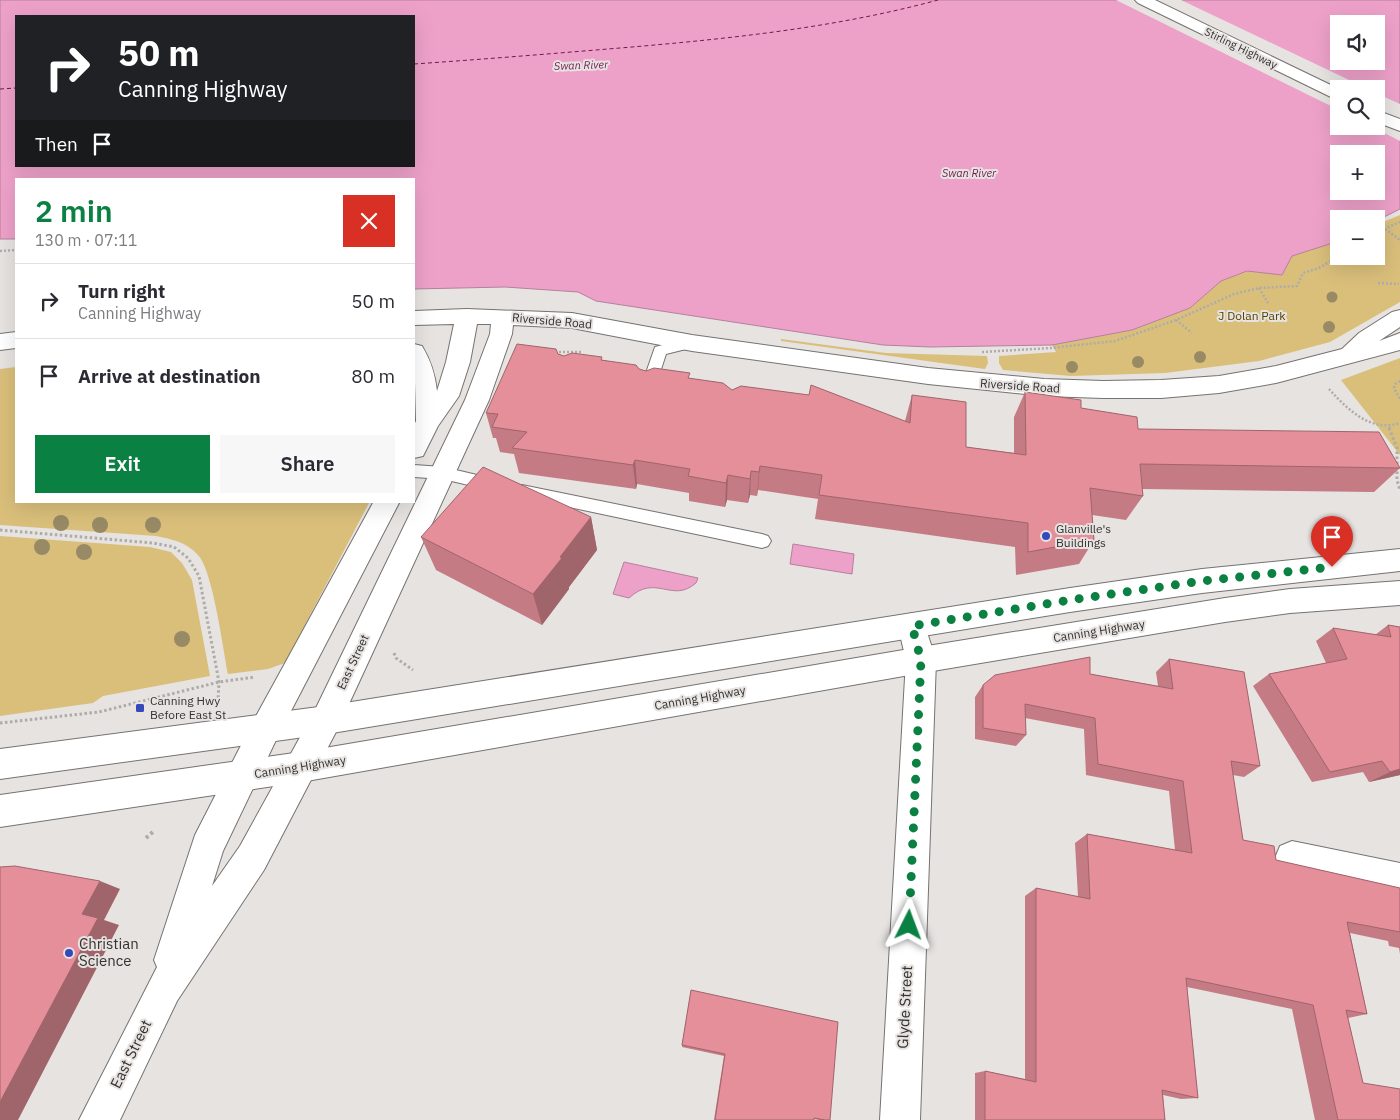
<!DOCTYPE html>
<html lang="en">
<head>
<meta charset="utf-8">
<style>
	:root { --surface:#fff; --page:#f7f7f7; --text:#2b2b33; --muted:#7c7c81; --line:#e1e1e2; --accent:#0b8043 }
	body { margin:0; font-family:"IBM Plex Sans",sans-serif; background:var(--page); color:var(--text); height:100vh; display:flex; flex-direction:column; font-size:19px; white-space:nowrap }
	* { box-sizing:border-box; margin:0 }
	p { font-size:16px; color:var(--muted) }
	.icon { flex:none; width:28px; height:28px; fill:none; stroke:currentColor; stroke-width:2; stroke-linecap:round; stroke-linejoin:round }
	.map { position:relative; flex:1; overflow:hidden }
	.drawer { position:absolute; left:15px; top:178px; width:400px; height:325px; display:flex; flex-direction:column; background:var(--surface); border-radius:0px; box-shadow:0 5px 20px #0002 }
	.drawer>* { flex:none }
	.banner { position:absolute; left:15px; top:15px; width:400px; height:152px; border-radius:0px; box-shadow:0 5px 20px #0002; background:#202124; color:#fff; overflow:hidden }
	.fabs { position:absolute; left:1330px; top:15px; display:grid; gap:10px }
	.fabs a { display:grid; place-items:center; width:55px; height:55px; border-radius:0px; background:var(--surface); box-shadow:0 5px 20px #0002; font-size:25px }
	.pin { position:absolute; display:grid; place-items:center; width:42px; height:42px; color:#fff; margin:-51px -21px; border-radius:50% 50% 50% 0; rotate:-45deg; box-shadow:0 0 5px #0007 }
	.pin .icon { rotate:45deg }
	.me { position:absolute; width:55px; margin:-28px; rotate:3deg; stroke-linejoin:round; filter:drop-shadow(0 0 4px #0008) }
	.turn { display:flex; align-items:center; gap:18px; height:105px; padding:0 20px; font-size:22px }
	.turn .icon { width:65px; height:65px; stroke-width:2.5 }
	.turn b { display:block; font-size:35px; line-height:42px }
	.then { display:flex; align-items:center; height:48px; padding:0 20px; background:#0003; gap:10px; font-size:19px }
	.round { display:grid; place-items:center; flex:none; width:52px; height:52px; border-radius:0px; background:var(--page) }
	.head { display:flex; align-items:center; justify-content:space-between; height:85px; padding:0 20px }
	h1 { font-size:30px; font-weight:600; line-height:38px; color:var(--accent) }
	.cta { display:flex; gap:10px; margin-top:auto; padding:10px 20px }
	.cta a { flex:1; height:58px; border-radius:0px; background:var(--accent); color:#fff; font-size:20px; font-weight:600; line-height:58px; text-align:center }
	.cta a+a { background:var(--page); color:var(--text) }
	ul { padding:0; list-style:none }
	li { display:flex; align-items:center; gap:15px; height:75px; padding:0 20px; border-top:1px solid var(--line) }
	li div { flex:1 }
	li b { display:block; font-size:19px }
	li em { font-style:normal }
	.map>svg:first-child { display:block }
</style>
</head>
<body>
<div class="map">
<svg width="1400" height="1120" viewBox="0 0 1400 1120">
	<rect width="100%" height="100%" fill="#e6e3e1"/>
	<g fill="#dabf7b">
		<path d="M 1400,215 L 1400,302 L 1330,342 L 1259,361 L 1165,373 L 1071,376 L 1003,370 L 999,363 L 999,356 L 1056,352 L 1052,345 L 1132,330 L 1190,308 L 1221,281 L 1248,271 L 1282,275 L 1292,256 L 1339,241 L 1339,256 L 1376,256 L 1376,225 Z"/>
		<path d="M 781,339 L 886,353 L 987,356 L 988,363 L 985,369 L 781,341 Z"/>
		<path d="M 1400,358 L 1400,455 L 1341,380 Z"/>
		<path d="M 16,367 L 16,501 L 370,501 L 285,663 L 268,669 L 228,674 C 223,649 213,571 198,555 C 186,542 172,539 156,536 L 0,525 L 0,369 Z"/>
		<path d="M 0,536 L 150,547 L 171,552 L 182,563 L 192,580 L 210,676 L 103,696 L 93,703 L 0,716 Z"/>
	</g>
	<g fill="#eda1c9" stroke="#b5809b" fill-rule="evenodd">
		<path d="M 0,0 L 1400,0 L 1400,209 L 1376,221 L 1376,219 L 1339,219 L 1339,241 L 1292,256 L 1282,275 L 1247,271 L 1221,281 L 1190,308 L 1132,330 L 1052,345 L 930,347 L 883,345 L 596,301 L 578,292 L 505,287 L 414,289 L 414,179 L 16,179 L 16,239 L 0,239 ZM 16,16 L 414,16 L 414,166 L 16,166 ZM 1339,24 L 1376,24 L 1376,61 L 1339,61 ZM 1339,89 L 1376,89 L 1376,126 L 1339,126 ZM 1339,154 L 1376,154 L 1376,191 L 1339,191 Z"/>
		<path d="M 793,544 L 854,554 L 852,574 L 790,564 Z"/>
		<path d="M 624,562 L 698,578 L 696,583 C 672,604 656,573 629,598 L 613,594 Z"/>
	</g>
	<g fill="#e6e3e1">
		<path d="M 1116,0 L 1181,0 L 1368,89 L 1339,89 L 1339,110 Z"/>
		<path d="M 1376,93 L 1400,104 L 1400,141 L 1371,126 L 1376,126 Z"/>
	</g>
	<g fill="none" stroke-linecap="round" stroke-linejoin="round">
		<g stroke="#701950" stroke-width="1" stroke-dasharray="4 3" stroke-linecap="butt">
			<path d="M 414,64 C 487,59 560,53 632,47 C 736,38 838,27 938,0"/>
			<path d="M 0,89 L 16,88"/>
		</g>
		<defs>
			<g id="lane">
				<path d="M 689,338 L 694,339 L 696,343 L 694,347 L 666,354 L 653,394 L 648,395 L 643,394 L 640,390 L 655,347 Z"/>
				<path d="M 414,465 L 443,467 L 494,479 L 500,480 L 502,485 L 500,490 L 494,491 L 443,479 L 414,477 Z"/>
				<path d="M 522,485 L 762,534 L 768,536 L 771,541 L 768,546 L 762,548 L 522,497 L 516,496 L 514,491 L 516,486 Z"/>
			</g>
			<g id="street">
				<path d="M 912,613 L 922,617 L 936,660 L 920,1120 L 880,1120 L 906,660 L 898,626 L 902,617 Z"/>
				<path d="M 1292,841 L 1400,863 L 1400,897 L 1292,875 L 1280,870 L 1275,858 L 1280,846 Z"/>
			</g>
			<g id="secondary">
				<path d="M 467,309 L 572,313 L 692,335 L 928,368 L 1044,379 L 1103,381 L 1161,380 L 1219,376 L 1276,366 L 1342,349 L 1359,333 L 1392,312 L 1400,310 L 1400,327 L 1379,341 L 1400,333 L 1400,350 L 1276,383 L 1219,393 L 1161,398 L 1103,398 L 1044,396 L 928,384 L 692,351 L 572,328 L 513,325 L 512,334 L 489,400 L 337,730 L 264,870 L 177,1001 L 120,1120 L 79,1120 L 157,967 L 154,960 L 195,835 L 255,718 L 374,501 L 400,501 L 277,738 L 223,851 L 212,886 L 240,846 L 315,710 L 465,400 L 490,334 L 491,324 L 477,324 L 470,362 L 459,396 L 438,426 L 423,456 L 414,458 L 414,425 L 416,421 L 414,344 L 422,346 C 431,361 435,374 437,391 L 446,362 L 454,324 L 414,325 L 414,311 Z"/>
				<path d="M 16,332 L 16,348 L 0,350 L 0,334 Z"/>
			</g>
			<g id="primary">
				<path d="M 1400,549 L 1400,571 L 1202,593 L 1070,612 L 326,734 L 0,779 L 0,749 L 326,706 L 1070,588 L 1202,569 Z"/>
				<path d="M 1400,581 L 1400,605 L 1290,613 L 1225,622 L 921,673 L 301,782 L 0,827 L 0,795 L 301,752 L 921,647 L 1225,598 L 1290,589 Z"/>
			</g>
			<g id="highway">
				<path d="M 1135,0 L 1155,0 L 1339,89 L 1339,101 L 1138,3 Z"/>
				<path d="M 1376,110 L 1400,119 L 1400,131 L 1376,122 Z"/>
			</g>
		</defs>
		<use href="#lane" stroke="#757271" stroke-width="2"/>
		<use href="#street" stroke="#757271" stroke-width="2"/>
		<use href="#secondary" stroke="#757271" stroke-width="2"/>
		<use href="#primary" stroke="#757271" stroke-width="2"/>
		<use href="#highway" stroke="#757271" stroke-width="2"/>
		<g stroke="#aeacaa" stroke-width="2.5" stroke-dasharray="2 2" stroke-linecap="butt">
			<path d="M 1385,229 L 1400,240"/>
			<path d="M 1376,238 L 1384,229 L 1400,222"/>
			<path d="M 0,251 L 16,250"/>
			<path d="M 1378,283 L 1399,284"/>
			<path d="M 1259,288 L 1268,303"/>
			<path d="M 1176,320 L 1192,333"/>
			<path d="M 555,352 L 583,352"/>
			<path d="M 982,352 L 1051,348 L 1115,341 L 1176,320 L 1234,294 L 1259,288 L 1297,286 L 1303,273 L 1319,268 L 1339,256"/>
			<path d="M 1400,381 L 1395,384 L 1394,388 L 1400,399"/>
			<path d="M 1329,389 C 1347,409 1371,433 1400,423"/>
			<path d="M 1389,427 L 1390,429"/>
		</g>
		<g stroke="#aeacaa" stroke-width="3" stroke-dasharray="2.5 2.5" stroke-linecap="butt">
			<path d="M 1389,428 L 1397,448 L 1397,480 L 1400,490"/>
			<path d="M 0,530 L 153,543 L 174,547 L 188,558 L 199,576 L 219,682 L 218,700"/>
			<path d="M 394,653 L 396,658 L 413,670"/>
			<path d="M 0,723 L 99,712 L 219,682 L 255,677"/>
		</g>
		<path stroke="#aeacaa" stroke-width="4" stroke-dasharray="3 3" stroke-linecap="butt" d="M 146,838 L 154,831"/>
		<use href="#lane" fill="#fff" fill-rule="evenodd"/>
		<use href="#street" fill="#fff" fill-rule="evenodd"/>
		<use href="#secondary" fill="#fff" fill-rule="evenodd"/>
		<use href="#primary" fill="#fff" fill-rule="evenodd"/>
		<use href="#highway" fill="#fff" fill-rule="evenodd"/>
	</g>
	<g fill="#978a65">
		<circle cx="1332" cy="297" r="5.5"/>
		<circle cx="1329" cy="327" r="6"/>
		<circle cx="1200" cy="357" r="6"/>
		<circle cx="1138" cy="362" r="6"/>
		<circle cx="1072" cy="367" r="6"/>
		<circle cx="61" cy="523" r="8"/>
		<circle cx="100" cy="525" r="8"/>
		<circle cx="153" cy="525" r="8"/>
		<circle cx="42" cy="547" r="8"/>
		<circle cx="84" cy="552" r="8"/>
		<circle cx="182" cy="639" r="8"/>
	</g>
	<g fill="#c47b84">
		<path d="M 558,354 L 564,356 L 603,360 L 646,371 L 690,378 L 732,390 L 905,421 L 912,395 L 966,447 L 1014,453 L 1014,417 L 1025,392 L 1081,408 L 1138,429 L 1400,468 L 1374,492 L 1142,489 L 1143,496 L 1126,520 L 1092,515 L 1094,540 L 1079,564 L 1016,575 L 1015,547 L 815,519 L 818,499 L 758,490 L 757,496 L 750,495 L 748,503 L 727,500 L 725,507 L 689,501 L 689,493 L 637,484 L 636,489 L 519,473 L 514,454 L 500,452 L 496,438 L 493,438 L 486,413 Z"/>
		<path d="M 591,517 L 597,550 L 569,587 L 569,589 L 542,625 L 436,570 L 421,537 Z"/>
		<path d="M 1388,625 L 1400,627 L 1400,775 L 1369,782 L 1363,772 L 1312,782 L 1253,686 L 1269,674 L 1326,663 L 1316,641 L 1333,628 L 1375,635 Z"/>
		<path d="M 1169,659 L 1260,766 L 1244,777 L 1233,775 L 1243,840 L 1276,860 L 1400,888 L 1400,954 L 1399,948 L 1389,946 L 1388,941 L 1350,933 L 1367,1014 L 1348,1018 L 1363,1083 L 1400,1120 L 1315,1120 L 1292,1009 L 1187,987 L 1198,1098 L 1181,1099 L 1163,1095 L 1165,1120 L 975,1120 L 975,1073 L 985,1071 L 1025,1079 L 1025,896 L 1036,888 L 1078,897 L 1075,843 L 1087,834 L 1175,850 L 1169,791 L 1086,775 L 1084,729 L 1025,718 L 1026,735 L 1016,746 L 975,739 L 975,697 L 983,685 L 1090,674 L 1158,686 L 1156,672 Z"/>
		<path d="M 691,990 L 830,1120 L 819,1120 L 814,1119 L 814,1120 L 714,1120 L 724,1056 L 682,1047 L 682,1045 Z"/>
	</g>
	<g fill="#a0646b">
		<path d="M 635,460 L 637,484 L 636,489 L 633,465 Z"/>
		<path d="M 760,466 L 758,490 L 757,496 L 759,472 Z"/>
		<path d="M 751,471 L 750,495 L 748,503 L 750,479 Z"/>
		<path d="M 728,475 L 727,500 L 725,507 L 726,483 Z"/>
		<path d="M 591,517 L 597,550 L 569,587 L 569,589 L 542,625 L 533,594 L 560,557 Z"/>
		<path d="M 1400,769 L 1400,775 L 1369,782 L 1390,772 Z"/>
		<path d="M 100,881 L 120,889 L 104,920 L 119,925 L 18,1120 L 0,1120 L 0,1102 L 82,914 Z"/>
	</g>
	<g fill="#e48f99" stroke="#a0646b">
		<path d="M 517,344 L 556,349 L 558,354 L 564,356 L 572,353 L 602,357 L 601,360 L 636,365 L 639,369 L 646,371 L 654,368 L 690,373 L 688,378 L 723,383 L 732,390 L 741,386 L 809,395 L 811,385 L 910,423 L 912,395 L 966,402 L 966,447 L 1026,455 L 1025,392 L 1081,400 L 1081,408 L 1137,417 L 1138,429 L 1379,432 L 1400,468 L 1140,464 L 1143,496 L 1090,488 L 1094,540 L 1028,552 L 1028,523 L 819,495 L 822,475 L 760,466 L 759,472 L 751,471 L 750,479 L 728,475 L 726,483 L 688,476 L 690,469 L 635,460 L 633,465 L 512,448 L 527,432 L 492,427 L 498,414 L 486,413 Z"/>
		<path d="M 483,467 L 591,517 L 560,557 L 562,558 L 533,594 L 421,537 Z"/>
		<path d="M 1388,625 L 1400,627 L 1400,769 L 1390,772 L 1382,761 L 1330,772 L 1269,674 L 1347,659 L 1333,628 L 1391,637 Z"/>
		<path d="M 1090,657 L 1090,674 L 1173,689 L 1169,659 L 1244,672 L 1260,766 L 1231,761 L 1243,840 L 1274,846 L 1276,860 L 1400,888 L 1400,932 L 1347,922 L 1367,1014 L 1346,1010 L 1363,1083 L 1400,1089 L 1400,1120 L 1338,1120 L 1313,1005 L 1186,978 L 1198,1098 L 1162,1090 L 1165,1120 L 985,1120 L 985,1071 L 1036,1082 L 1036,888 L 1090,899 L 1087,834 L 1192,853 L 1183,781 L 1098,764 L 1095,718 L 1025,704 L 1026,735 L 983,728 L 983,685 L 995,675 Z"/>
		<path d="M 15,866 L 100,881 L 82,914 L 98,918 L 0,1102 L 0,867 Z"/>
		<path d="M 691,990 L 838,1022 L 830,1120 L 825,1120 L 814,1118 L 814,1120 L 715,1120 L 725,1054 L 682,1045 Z"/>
	</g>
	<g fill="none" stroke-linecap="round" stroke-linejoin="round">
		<path stroke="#0b8043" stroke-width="9" stroke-dasharray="0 16.2" d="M 909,925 L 921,660 L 912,626 L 1070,600 L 1202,581 L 1332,567"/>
	</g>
	<g fill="#3649bb" stroke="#e6e3e1" stroke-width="2">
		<circle cx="1046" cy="536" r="5"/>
		<rect x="135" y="703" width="10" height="10" rx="2.5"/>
		<circle cx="69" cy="953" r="5"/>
	</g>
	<g text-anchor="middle" stroke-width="4" stroke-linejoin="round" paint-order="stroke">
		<g font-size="11" fill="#333231" stroke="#e6e3e1">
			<text transform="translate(1241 48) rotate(26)" y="4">Stirling Highway</text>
		</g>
		<g font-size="11" font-style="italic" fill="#701950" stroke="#e6e3e1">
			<text transform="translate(581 65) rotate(-2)" y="4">Swan River</text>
			<text x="969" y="177">Swan River</text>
		</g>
		<g font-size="12" fill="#564200" stroke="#e6e3e1">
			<text x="1252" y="320">J Dolan Park</text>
		</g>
		<g font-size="12" fill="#333231" stroke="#e6e3e1">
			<text transform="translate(552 321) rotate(5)" y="4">Riverside Road</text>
			<text transform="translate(1020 386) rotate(4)" y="4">Riverside Road</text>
			<text transform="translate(1099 631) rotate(-9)" y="4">Canning Highway</text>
			<text transform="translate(353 662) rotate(-65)" y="4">East Street</text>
			<text transform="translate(700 698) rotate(-10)" y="4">Canning Highway</text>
			<text transform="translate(300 767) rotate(-9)" y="4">Canning Highway</text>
		</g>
		<g font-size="12" fill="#333231" stroke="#e6e3e1" text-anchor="start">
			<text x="1056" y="533">Glanville's<tspan x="1056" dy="14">Buildings</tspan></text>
			<text x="150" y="705">Canning Hwy<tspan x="150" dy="14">Before East St</tspan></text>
		</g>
		<g font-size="15" fill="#333231" stroke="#e6e3e1" text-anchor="start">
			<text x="79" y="949">Christian<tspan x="79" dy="17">Science</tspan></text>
		</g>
		<g font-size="15" fill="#333231" stroke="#e6e3e1">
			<text transform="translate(905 1007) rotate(-87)" y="5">Glyde Street</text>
			<text transform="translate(131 1054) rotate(-64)" y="5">East Street</text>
		</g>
	</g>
</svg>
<div class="fabs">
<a><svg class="icon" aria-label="sound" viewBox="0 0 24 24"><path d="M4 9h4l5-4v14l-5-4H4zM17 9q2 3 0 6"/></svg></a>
<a><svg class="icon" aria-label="search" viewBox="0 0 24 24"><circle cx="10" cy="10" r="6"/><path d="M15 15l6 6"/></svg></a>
<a>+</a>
<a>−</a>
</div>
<div class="pin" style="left:1332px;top:567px;background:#d93025"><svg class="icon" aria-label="arrive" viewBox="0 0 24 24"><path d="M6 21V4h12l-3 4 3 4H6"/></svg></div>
<svg class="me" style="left:909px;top:925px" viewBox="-20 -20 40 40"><path d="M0-17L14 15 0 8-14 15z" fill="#0b8043" stroke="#fff" stroke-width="4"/></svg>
<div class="banner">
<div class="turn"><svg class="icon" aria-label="right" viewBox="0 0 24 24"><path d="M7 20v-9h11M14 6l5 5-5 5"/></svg><div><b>50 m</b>Canning Highway</div></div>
<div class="then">Then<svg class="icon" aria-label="arrive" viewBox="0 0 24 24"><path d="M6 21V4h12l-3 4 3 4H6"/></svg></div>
</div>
<section class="drawer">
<div class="head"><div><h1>2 min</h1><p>130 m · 07:11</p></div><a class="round" style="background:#d93025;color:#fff"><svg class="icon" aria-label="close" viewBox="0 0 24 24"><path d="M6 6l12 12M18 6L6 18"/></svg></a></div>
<ul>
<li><svg class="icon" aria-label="right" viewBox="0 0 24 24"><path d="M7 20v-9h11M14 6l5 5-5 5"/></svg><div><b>Turn right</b><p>Canning Highway</p></div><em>50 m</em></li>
<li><svg class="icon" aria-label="arrive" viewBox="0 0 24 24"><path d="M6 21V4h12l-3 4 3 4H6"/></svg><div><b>Arrive at destination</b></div><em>80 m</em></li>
</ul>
<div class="cta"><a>Exit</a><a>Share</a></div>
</section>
</div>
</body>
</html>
